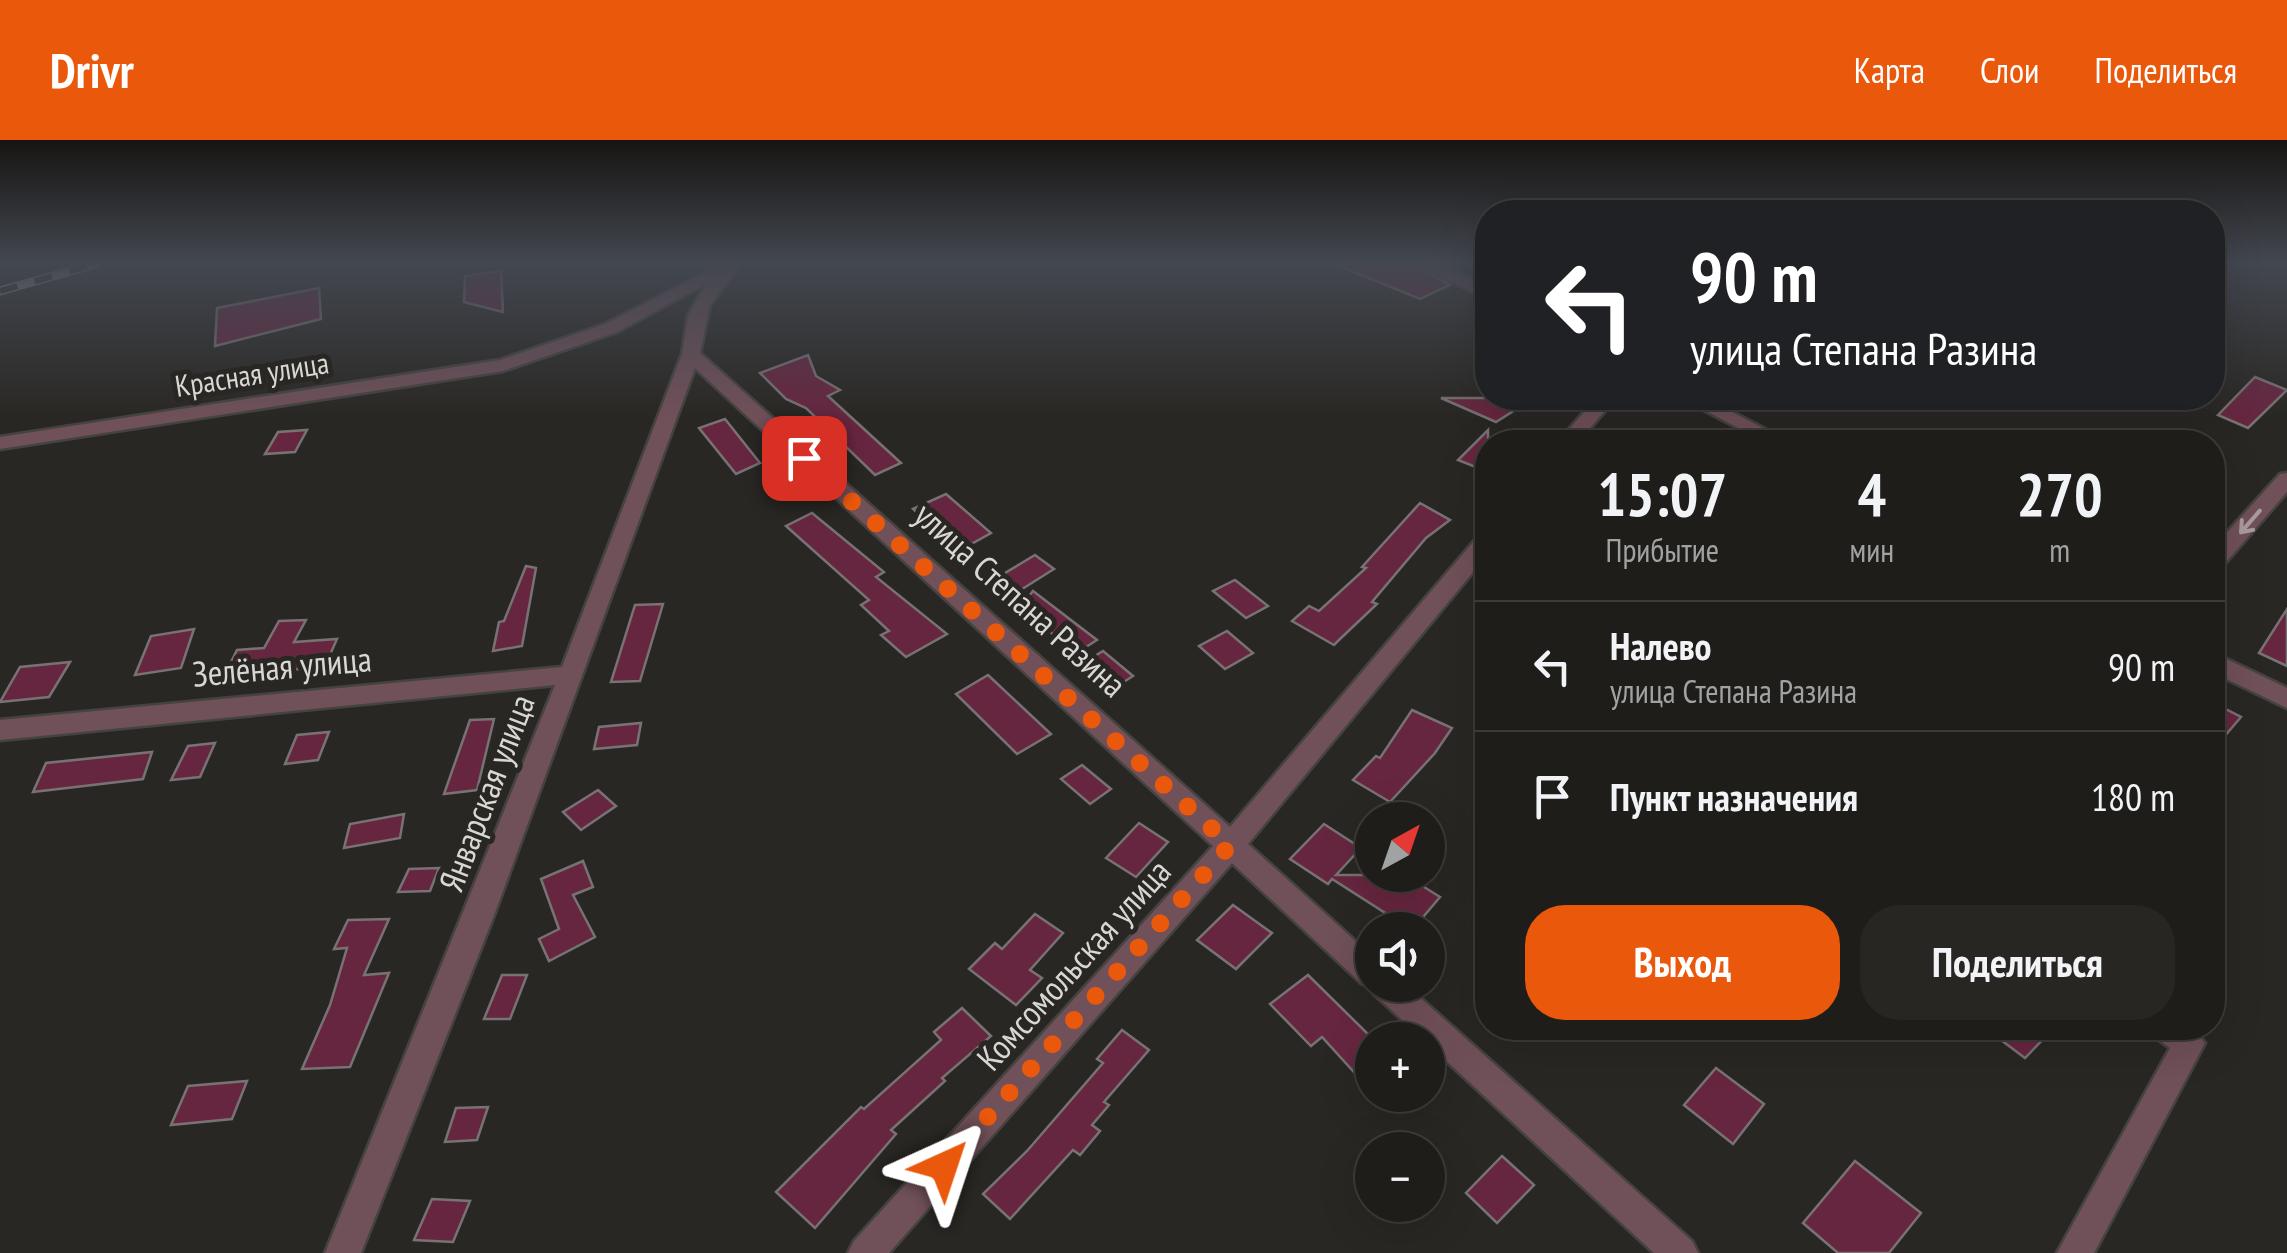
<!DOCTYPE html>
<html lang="ru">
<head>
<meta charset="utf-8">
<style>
	:root { --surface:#1f1d1a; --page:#272623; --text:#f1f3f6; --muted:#a1a2a2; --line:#3c3b39; --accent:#ea580c }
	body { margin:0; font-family:"PT Sans Narrow",sans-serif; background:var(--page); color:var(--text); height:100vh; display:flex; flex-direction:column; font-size:38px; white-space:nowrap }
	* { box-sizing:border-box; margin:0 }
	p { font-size:32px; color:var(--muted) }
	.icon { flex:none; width:55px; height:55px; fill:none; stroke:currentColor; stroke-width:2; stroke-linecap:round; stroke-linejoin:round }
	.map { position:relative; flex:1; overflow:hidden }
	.sheet { position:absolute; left:1475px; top:290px; width:750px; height:610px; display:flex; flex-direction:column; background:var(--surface); border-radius:40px; box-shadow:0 10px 40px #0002,0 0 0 2px var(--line) }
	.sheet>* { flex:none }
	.top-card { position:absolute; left:1475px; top:60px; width:750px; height:210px; border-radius:40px; box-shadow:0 10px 40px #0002,0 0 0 2px var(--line); background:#202124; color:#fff; overflow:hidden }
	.needle { width:65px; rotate:40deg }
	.buttons { position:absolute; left:1355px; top:662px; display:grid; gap:20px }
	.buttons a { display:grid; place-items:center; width:90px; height:90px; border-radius:50%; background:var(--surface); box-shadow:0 10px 40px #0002,0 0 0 2px var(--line); font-size:50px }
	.pin { position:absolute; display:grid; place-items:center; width:85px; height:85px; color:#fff; margin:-42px; border-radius:20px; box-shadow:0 5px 15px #0006 }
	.me { position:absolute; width:110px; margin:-55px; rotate:42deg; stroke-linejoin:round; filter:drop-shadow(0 0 8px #0008) }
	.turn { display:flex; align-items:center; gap:35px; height:210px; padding:0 50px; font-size:45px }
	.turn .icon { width:130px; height:130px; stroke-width:2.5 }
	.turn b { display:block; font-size:70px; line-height:85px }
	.eta { display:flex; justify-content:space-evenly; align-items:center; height:170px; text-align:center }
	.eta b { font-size:60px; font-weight:800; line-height:70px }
	.cta { display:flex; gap:20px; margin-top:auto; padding:20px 50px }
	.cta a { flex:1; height:115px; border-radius:40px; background:var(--accent); color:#fff; font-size:40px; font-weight:800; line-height:115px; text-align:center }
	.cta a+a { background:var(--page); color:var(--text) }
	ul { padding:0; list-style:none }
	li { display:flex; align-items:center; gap:30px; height:130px; padding:0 50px; border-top:2px solid var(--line) }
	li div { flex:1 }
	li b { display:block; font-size:38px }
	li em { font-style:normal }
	header { display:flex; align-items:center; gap:60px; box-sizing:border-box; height:140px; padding:0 50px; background:var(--accent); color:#fff }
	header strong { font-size:48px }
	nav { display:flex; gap:55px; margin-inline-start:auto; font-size:35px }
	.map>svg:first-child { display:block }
</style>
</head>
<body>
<header>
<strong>Drivr</strong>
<nav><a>Карта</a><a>Слои</a><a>Поделиться</a></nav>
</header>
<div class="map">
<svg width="2287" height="1113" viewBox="0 0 2287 1113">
	<rect width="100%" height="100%" fill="#292723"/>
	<g fill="#672640" stroke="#777273" stroke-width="2.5">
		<path d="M 1334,124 L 1412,124 L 1450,145 L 1420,159 Z"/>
		<path d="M 501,131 L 503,172 L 464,162 L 465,136 Z"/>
		<path d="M 319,148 L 321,179 L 215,206 L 217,168 Z"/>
		<path d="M 808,215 L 816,236 L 840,250 L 828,256 L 901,323 L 875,335 L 806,268 L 786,259 L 760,233 Z"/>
		<path d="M 2255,237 L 2287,250 L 2248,288 L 2218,275 Z"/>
		<path d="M 1441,258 L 1534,258 L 1496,282 Z"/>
		<path d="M 725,279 L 760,323 L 736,334 L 699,288 Z"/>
		<path d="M 307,290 L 295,312 L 265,314 L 278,292 Z"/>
		<path d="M 1488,290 L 1488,332 L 1458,320 Z"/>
		<path d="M 946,354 L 991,393 L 957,412 L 935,395 L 938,393 L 913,369 Z"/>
		<path d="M 1420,363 L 1450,380 L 1426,398 L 1372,462 L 1377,464 L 1340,499 L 1334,505 L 1292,481 L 1309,466 L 1319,471 L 1366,428 L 1362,427 Z"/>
		<path d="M 812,373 L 884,432 L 876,437 L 947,494 L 906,517 L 881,495 L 889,491 L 861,465 L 869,460 L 786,386 Z"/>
		<path d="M 1035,415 L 1054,429 L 1019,451 L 1000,436 Z"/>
		<path d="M 526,426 L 536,428 L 522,506 L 493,511 L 499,482 L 504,481 Z"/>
		<path d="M 1235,440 L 1268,466 L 1246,478 L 1213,451 Z"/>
		<path d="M 1033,451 L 1097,500 L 1075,514 L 1021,466 Z"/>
		<path d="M 663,464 L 640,541 L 611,542 L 635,465 Z"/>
		<path d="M 2287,469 L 2287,526 L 2259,513 Z"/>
		<path d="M 306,480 L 294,502 L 337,499 L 325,526 L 223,538 L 237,510 L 264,508 L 279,481 Z"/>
		<path d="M 194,489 L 181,528 L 135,535 L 151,496 Z"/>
		<path d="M 1227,491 L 1253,513 L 1225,529 L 1199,506 Z"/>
		<path d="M 1103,511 L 1133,536 L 1110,551 L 1080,525 Z"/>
		<path d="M 70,522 L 49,557 L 0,562 L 20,527 Z"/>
		<path d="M 988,535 L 1051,594 L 1017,614 L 956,554 Z"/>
		<path d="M 2212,562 L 2241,577 L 2212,611 Z"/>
		<path d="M 1412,570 L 1452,588 L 1435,613 L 1390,662 L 1353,640 L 1376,616 L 1380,618 Z"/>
		<path d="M 494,579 L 477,650 L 444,654 L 470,580 Z"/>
		<path d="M 641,583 L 637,605 L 594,609 L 599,587 Z"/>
		<path d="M 329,592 L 318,620 L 285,624 L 297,595 Z"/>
		<path d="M 215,603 L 200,637 L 171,640 L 188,606 Z"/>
		<path d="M 152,612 L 143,639 L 33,652 L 46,623 Z"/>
		<path d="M 1082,625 L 1111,649 L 1090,664 L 1061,639 Z"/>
		<path d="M 598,650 L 616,666 L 581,690 L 563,672 Z"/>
		<path d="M 404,674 L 400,698 L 344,708 L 350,684 Z"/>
		<path d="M 1139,683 L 1168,702 L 1136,737 L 1106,718 Z"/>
		<path d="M 1324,684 L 1361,708 L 1336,735 L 1405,735 L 1440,757 L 1412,790 L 1332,739 L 1328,744 L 1290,719 Z"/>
		<path d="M 583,721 L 593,747 L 573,755 L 595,797 L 549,821 L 539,799 L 559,789 L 541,739 Z"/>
		<path d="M 439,728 L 430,751 L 398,752 L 409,729 Z"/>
		<path d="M 1233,765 L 1272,793 L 1236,829 L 1197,800 Z"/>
		<path d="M 1035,774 L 1063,793 L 1030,830 L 1042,838 L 1016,865 L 969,829 L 995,803 L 1002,809 Z"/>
		<path d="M 389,779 L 364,835 L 389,833 L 350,927 L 302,929 L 330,865 L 347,808 L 334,809 L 348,780 Z"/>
		<path d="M 502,835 L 527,835 L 510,879 L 484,879 Z"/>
		<path d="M 1308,835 L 1372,898 L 1372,952 L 1322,897 L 1311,906 L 1270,864 Z"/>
		<path d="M 962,868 L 991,896 L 942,938 L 945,941 L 891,990 L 896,994 L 815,1088 L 776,1052 L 861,967 L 864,969 L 941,900 L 934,892 Z"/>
		<path d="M 1985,888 L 2054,888 L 2025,918 Z"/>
		<path d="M 1122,890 L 1149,910 L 1104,962 L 1109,965 L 1092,985 L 1100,991 L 1080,1015 L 1073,1010 L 1010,1079 L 983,1054 L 1027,1011 L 1103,923 L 1097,919 Z"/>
		<path d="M 1716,928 L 1764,964 L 1733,1004 L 1684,965 Z"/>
		<path d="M 247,941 L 232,979 L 171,985 L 188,946 Z"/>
		<path d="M 488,967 L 477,1000 L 445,1002 L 456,968 Z"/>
		<path d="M 1502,1016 L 1534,1045 L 1497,1083 L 1466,1053 Z"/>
		<path d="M 1855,1021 L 1921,1073 L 1889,1113 L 1838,1113 L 1803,1083 Z"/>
		<path d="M 432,1059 L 470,1061 L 453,1102 L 414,1100 Z"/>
	</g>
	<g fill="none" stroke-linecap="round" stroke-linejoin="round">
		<defs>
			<g id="minor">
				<path d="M 723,124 L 741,124 L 710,165 L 700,213 L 1230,687 L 1480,394 L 1488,392 L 1488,414 L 1248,704 L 1372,816 L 1372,845 L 1406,845 L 1692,1101 L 1698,1113 L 1654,1113 L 1374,854 L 1371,847 L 1361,843 L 1232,723 L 889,1113 L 848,1113 L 854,1101 L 1213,706 L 695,228 L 493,778 L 361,1113 L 325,1113 L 555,545 L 0,600 L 0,580 L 562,527 L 682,214 L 688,175 L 707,143 L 617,192 L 503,231 L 0,309 L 0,297 L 500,220 L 605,184 Z"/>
				<path d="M 1415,124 L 1437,124 L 1488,147 L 1488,159 Z"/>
				<path d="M 1596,258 L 1616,258 L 1578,302 L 1558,302 Z"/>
				<path d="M 1681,258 L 1705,258 L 1790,302 L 1765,302 Z"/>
				<path d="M 2287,333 L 2287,352 L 2220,429 L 2212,431 L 2212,409 L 2280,334 Z"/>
				<path d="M 2212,512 L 2287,548 L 2287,568 L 2212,532 Z"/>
				<path d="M 2151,888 L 2192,888 L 2205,903 L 2094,1113 L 2057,1113 L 2170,908 L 2156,898 Z"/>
			</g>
		</defs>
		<use href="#minor" stroke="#45433f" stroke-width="5"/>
		<use href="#minor" fill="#705059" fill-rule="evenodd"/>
		<defs>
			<path id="rail" d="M 0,151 L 96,124"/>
		</defs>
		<use href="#rail" stroke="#a3a19e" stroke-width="9"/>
		<use href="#rail" stroke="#292723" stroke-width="6" stroke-dasharray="18" stroke-linecap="butt"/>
	</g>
	<defs><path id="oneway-shaft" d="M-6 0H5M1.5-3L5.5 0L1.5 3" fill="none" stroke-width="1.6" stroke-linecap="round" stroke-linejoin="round" transform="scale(2.5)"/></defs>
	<use stroke="#a99a9d" href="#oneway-shaft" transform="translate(2250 382) rotate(131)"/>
	<linearGradient id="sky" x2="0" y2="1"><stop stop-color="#171513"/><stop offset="0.44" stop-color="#434750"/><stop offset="1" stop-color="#434750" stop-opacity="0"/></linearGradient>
	<rect width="2287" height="279" fill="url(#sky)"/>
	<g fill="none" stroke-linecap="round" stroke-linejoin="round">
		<path stroke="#ea580c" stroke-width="18" stroke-dasharray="0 32.4" d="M 804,318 L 1230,705 L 944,1026"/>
	</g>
	<g text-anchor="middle" stroke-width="10" stroke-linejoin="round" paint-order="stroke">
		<g font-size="30" fill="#d8d7d4" stroke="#292723">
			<text transform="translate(252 235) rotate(-9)" y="10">Красная улица</text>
		</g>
		<g font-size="35" fill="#d8d7d4" stroke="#292723">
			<text transform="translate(1020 460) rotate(42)" y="12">улица Степана Разина</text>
			<text transform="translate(282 527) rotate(-5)" y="12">Зелёная улица</text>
			<text transform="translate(487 653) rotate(-69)" y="12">Январская улица</text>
			<text transform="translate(1074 825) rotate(-48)" y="12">Комсомольская улица</text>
		</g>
	</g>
</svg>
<div class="buttons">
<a><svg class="needle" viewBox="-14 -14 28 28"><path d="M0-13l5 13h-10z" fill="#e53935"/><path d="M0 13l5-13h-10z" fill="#a1a2a2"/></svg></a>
<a><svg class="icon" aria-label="sound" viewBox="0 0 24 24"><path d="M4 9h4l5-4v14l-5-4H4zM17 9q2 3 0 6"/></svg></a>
<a>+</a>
<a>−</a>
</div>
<div class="pin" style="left:804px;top:318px;background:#d93025"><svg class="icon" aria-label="arrive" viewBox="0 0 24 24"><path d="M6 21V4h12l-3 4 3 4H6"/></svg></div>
<svg class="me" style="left:944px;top:1026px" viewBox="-20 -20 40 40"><path d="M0-17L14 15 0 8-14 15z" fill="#ea580c" stroke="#fff" stroke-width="4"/></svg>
<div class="top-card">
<div class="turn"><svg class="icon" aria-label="left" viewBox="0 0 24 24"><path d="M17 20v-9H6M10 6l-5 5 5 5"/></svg><div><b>90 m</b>улица Степана Разина</div></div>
</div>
<section class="sheet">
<div class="eta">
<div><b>15:07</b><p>Прибытие</p></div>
<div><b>4</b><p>мин</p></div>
<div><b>270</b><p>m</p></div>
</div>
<ul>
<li><svg class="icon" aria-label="left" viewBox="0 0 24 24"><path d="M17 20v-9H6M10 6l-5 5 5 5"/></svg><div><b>Налево</b><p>улица Степана Разина</p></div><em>90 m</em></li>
<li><svg class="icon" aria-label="arrive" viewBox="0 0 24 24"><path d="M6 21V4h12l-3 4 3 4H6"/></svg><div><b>Пункт назначения</b></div><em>180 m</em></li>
</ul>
<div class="cta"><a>Выход</a><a>Поделиться</a></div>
</section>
</div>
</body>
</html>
